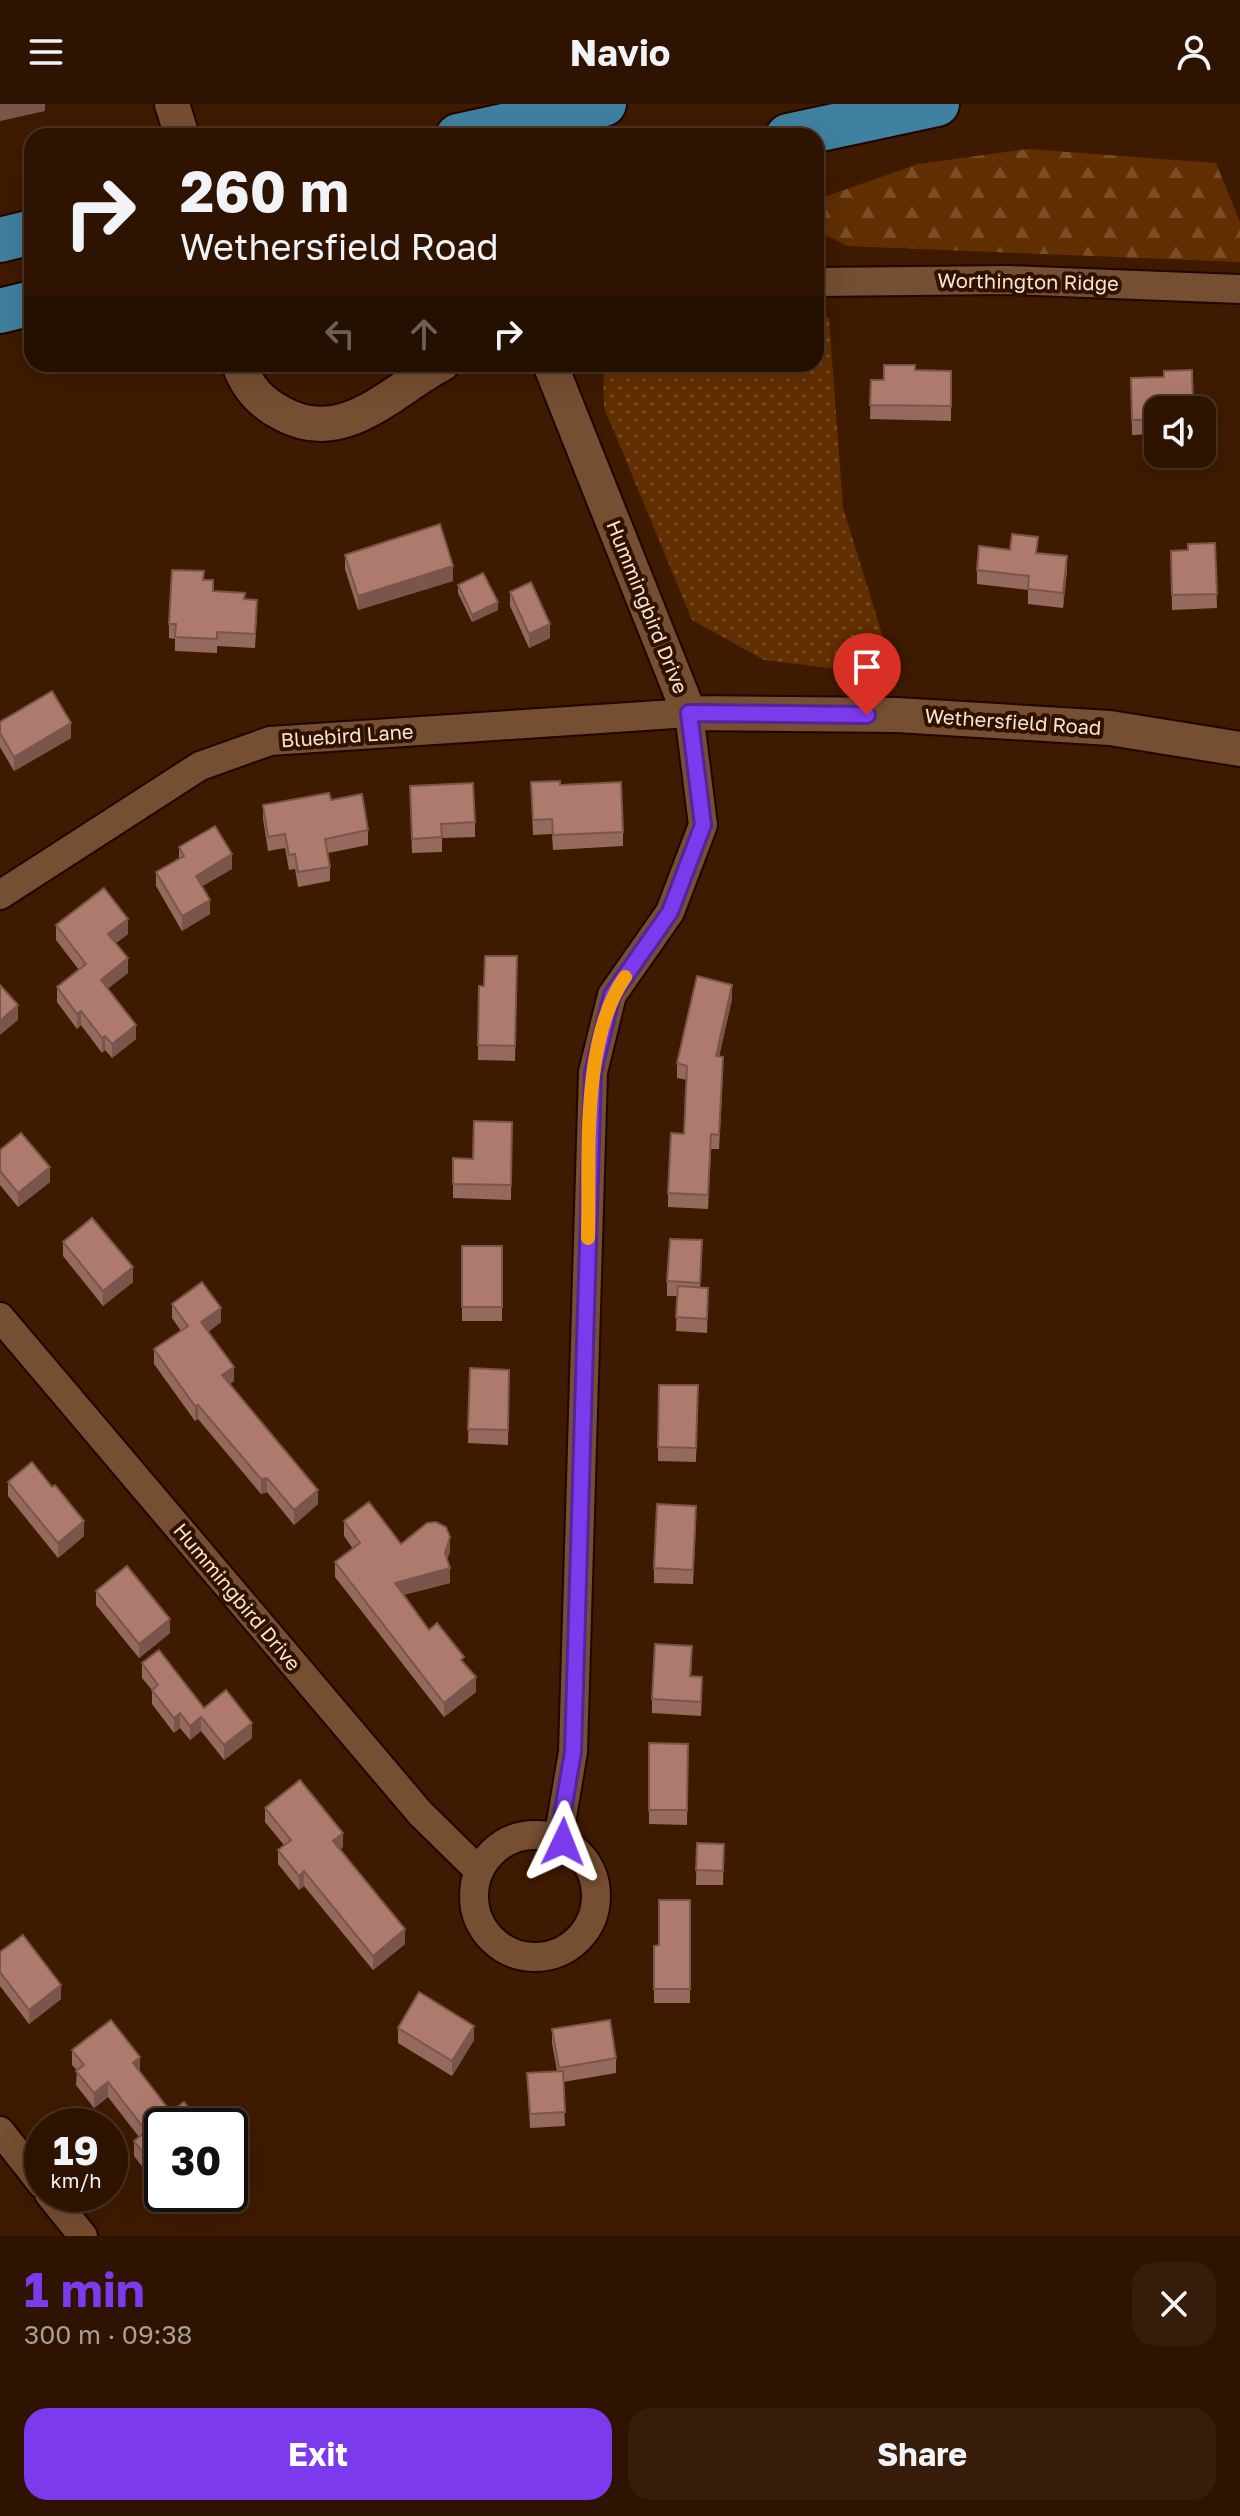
<!DOCTYPE html>
<html lang="en">
<head>
<meta charset="utf-8">
<style>
	:root { --surface:#2e1400; --page:#361d0a; --text:#f1f3f6; --muted:#a79e99; --line:#493322; --accent:#7c3aed }
	body { margin:0; font-family:"Golos Text",sans-serif; background:var(--page); color:var(--text); height:100vh; display:flex; flex-direction:column; font-size:30px; white-space:nowrap }
	* { box-sizing:border-box; margin:0 }
	p { font-size:26px; color:var(--muted) }
	.icon { flex:none; width:44px; height:44px; fill:none; stroke:currentColor; stroke-width:2; stroke-linecap:round; stroke-linejoin:round }
	.map { position:relative; height:2132px; overflow:hidden }
	.drawer { display:flex; flex-direction:column; background:var(--surface); flex:1 }
	.drawer>* { flex:none }
	.banner { position:absolute; left:24px; top:24px; width:800px; height:244px; border-radius:24px; box-shadow:0 8px 32px #0002,0 0 0 2px var(--line); background:#2e1400; color:var(--text); overflow:hidden }
	.fabs { position:absolute; left:1144px; top:292px; display:grid; gap:16px }
	.fabs a { display:grid; place-items:center; width:72px; height:72px; border-radius:16px; background:var(--surface); box-shadow:0 8px 32px #0002,0 0 0 2px var(--line); font-size:40px }
	.speed { position:absolute; left:24px; top:2004px; display:flex; gap:16px; font-size:40px; font-weight:700; text-align:center }
	.speed>* { display:grid; place-content:center; width:104px; height:104px; border-radius:50%; background:var(--surface); box-shadow:0 8px 32px #0002,0 0 0 2px var(--line); line-height:1 }
	.speed small { font-size:20px; font-weight:400 }
	.speed .limit { border:4px solid #111; border-radius:12px; background:#fff; color:#111 }
	.pin { position:absolute; display:grid; place-items:center; width:68px; height:68px; color:#fff; margin:-82px -34px; border-radius:50% 50% 50% 0; rotate:-45deg; box-shadow:0 0 8px #0007 }
	.pin .icon { rotate:45deg }
	.me { position:absolute; width:88px; margin:-44px; rotate:2deg; stroke-linejoin:round; filter:drop-shadow(0 0 6px #0008) }
	.turn { display:flex; align-items:center; gap:28px; height:168px; padding:0 24px; font-size:36px }
	.turn .icon { width:104px; height:104px; stroke-width:2.5 }
	.turn b { display:block; font-size:56px; line-height:68px }
	.lanes { display:flex; align-items:center; height:76px; padding:0 24px; background:#0003; justify-content:center; gap:40px; direction:ltr }
	.lanes .off { opacity:.35 }
	.round { display:grid; place-items:center; flex:none; width:84px; height:84px; border-radius:24px; background:var(--page) }
	.summary { display:flex; align-items:center; justify-content:space-between; height:136px; padding:0 24px }
	h1 { font-size:48px; font-weight:700; line-height:60px; color:var(--accent) }
	.primary-button { display:flex; gap:16px; margin-top:auto; padding:16px 24px }
	.primary-button a { flex:1; height:92px; border-radius:24px; background:var(--accent); color:#fff; font-size:32px; font-weight:700; line-height:92px; text-align:center }
	.primary-button a+a { background:var(--page); color:var(--text) }
	header { display:flex; justify-content:space-between; align-items:center; height:104px; padding:0 24px; background:var(--surface); font-size:36px; font-weight:700 }
	.map>svg:first-child { display:block }
</style>
</head>
<body>
<header><svg class="icon" aria-label="menu" viewBox="0 0 24 24"><path d="M4 6h16M4 12h16M4 18h16"/></svg>Navio<svg class="icon" aria-label="person" viewBox="0 0 24 24"><circle cx="12" cy="8" r="4"/><path d="M4 21q1-7 8-7t8 7"/></svg></header>
<div class="map">
<svg width="1240" height="2132" viewBox="0 0 1240 2132">
	<defs>
		<pattern id="grass-dots" width="8" height="8" patternUnits="userSpaceOnUse" patternTransform="scale(2)"><rect width="8" height="8" fill="#612f01"/><path d="M2 2h.1M6 6h.1" fill="none" stroke="#794d25" stroke-width="1.8" stroke-linecap="round"/></pattern>
		<pattern id="forest-firs" width="22" height="20" patternUnits="userSpaceOnUse" patternTransform="scale(2)"><rect width="22" height="20" fill="#612f01"/><path d="M5 1l3.5 6h-7zM16 11l3.5 6h-7z" fill="#794d25"/></pattern>
	</defs>
	<rect width="100%" height="100%" fill="#3e1a00"/>
	<path fill="url(#grass-dots)" d="M 816,213 L 829,214 L 843,404 L 895,572 L 764,556 L 692,516 L 604,303 L 603,260 L 816,260 Z"/>
	<path fill="url(#forest-firs)" d="M 1028,45 L 1216,59 L 1240,118 L 1240,158 L 847,142 L 816,126 L 816,96 L 918,60 Z"/>
	<g fill="none" stroke-linecap="round" stroke-linejoin="round">
		<defs>
			<g id="minor">
				<path d="M 816,178 L 1008,176 L 1240,185"/>
				<path d="M 0,791 L 200,662 L 270,637 L 689,609 L 703,721 L 670,808 L 612,891 L 593,968 L 573,1648 L 558,1736"/>
				<path d="M 0,1213 L 420,1709 L 479,1767"/>
				<circle cx="535" cy="1792" r="61"/>
				<path d="M 0,2027 L 42,2080"/>
				<path d="M 49,2090 L 83,2132"/>
			</g>
			<g id="tertiary">
				<path d="M 172,0 L 182,32"/>
				<path d="M 239,260 C 247,284 261,299 283,310 C 344,343 392,286 442,260"/>
				<path d="M 550,260 L 689,609 L 897,611 L 1110,624 L 1240,645"/>
			</g>
			<g id="trunk">
				<path d="M 458,32 L 604,0"/>
				<path d="M 788,32 L 937,0"/>
				<path d="M 0,136 L 32,128"/>
				<path d="M 0,207 L 32,199"/>
			</g>
		</defs>
		<use href="#minor" stroke="#1f0600" stroke-width="32"/>
		<use href="#tertiary" stroke="#1f0600" stroke-width="38"/>
		<use href="#trunk" stroke="#1f0600" stroke-width="48"/>
		<use href="#minor" stroke="#764e31" stroke-width="28"/>
		<use href="#tertiary" stroke="#764e31" stroke-width="34"/>
		<use href="#trunk" stroke="#4080a0" stroke-width="44"/>
	</g>
	<g fill="#96695e">
		<path d="M 915,266 L 951,267 L 951,317 L 870,315 L 871,276 L 884,276 Z"/>
		<path d="M 1131,288 L 1158,306 L 1158,330 L 1132,331 Z"/>
		<path d="M 1215,439 L 1217,504 L 1172,506 L 1171,447 L 1188,446 Z"/>
		<path d="M 1038,449 L 1067,466 L 1063,504 L 1028,500 L 1028,486 L 977,480 L 977,466 Z"/>
		<path d="M 345,451 L 453,477 L 358,506 L 345,465 Z"/>
		<path d="M 204,476 L 213,487 L 244,495 L 257,510 L 255,544 L 217,542 L 217,549 L 175,547 L 175,535 L 169,534 L 169,520 Z"/>
		<path d="M 458,481 L 498,506 L 472,518 L 458,489 Z"/>
		<path d="M 510,488 L 550,534 L 529,544 L 510,502 Z"/>
		<path d="M 0,618 L 71,634 L 14,667 L 0,643 Z"/>
		<path d="M 531,678 L 560,681 L 623,728 L 623,742 L 553,746 L 552,730 L 533,731 Z"/>
		<path d="M 410,682 L 475,718 L 475,733 L 442,734 L 442,748 L 412,749 Z"/>
		<path d="M 331,696 L 368,726 L 368,741 L 328,749 L 330,763 L 330,777 L 298,783 L 295,765 L 289,766 L 285,744 L 268,747 L 263,715 L 263,701 Z"/>
		<path d="M 179,743 L 232,765 L 202,782 L 210,810 L 182,827 L 156,782 L 156,768 L 179,754 Z"/>
		<path d="M 56,821 L 128,830 L 116,839 L 128,869 L 108,884 L 136,935 L 112,954 L 105,946 L 102,949 L 81,921 L 77,925 L 57,898 L 57,883 L 79,866 L 56,836 Z"/>
		<path d="M 517,852 L 515,957 L 478,956 L 479,882 L 484,882 Z"/>
		<path d="M 732,895 L 719,953 L 723,968 L 719,1045 L 711,1045 L 708,1105 L 668,1103 L 668,1089 L 684,1030 L 687,976 L 677,974 L 677,959 Z"/>
		<path d="M 512,1018 L 511,1096 L 453,1094 L 453,1080 Z"/>
		<path d="M 0,1046 L 50,1078 L 18,1103 L 0,1081 Z"/>
		<path d="M 63,1138 L 133,1178 L 103,1202 L 63,1152 Z"/>
		<rect x="462" y="1142" width="40" height="75"/>
		<path d="M 702,1151 L 700,1183 L 708,1198 L 707,1229 L 676,1227 L 677,1192 L 667,1192 L 667,1177 Z"/>
		<path d="M 172,1200 L 221,1218 L 208,1228 L 234,1277 L 230,1280 L 318,1400 L 294,1421 L 267,1388 L 261,1390 L 198,1315 L 195,1317 L 154,1260 L 154,1245 L 181,1227 L 172,1214 Z"/>
		<path d="M 470,1264 L 509,1266 L 508,1341 L 468,1339 Z"/>
		<path d="M 659,1281 L 698,1281 L 696,1358 L 658,1357 Z"/>
		<path d="M 8,1378 L 84,1432 L 58,1454 L 8,1392 Z"/>
		<path d="M 696,1416 L 693,1480 L 654,1479 L 654,1464 Z"/>
		<path d="M 344,1417 L 401,1440 L 450,1447 L 447,1456 L 450,1479 L 403,1491 L 429,1526 L 464,1559 L 476,1588 L 444,1613 L 335,1473 L 335,1458 L 353,1445 L 344,1432 Z"/>
		<path d="M 96,1487 L 170,1529 L 139,1554 L 96,1501 Z"/>
		<path d="M 692,1556 L 691,1572 L 702,1587 L 701,1612 L 652,1609 L 652,1595 Z"/>
		<path d="M 142,1559 L 204,1604 L 252,1634 L 224,1656 L 201,1627 L 190,1636 L 180,1624 L 174,1629 L 152,1600 L 152,1586 L 142,1574 Z"/>
		<path d="M 649,1639 L 688,1640 L 687,1721 L 649,1720 Z"/>
		<path d="M 265,1704 L 343,1743 L 340,1746 L 405,1840 L 373,1866 L 304,1782 L 299,1786 L 278,1760 L 278,1746 L 284,1741 L 265,1718 Z"/>
		<path d="M 697,1739 L 724,1740 L 723,1781 L 696,1781 Z"/>
		<path d="M 690,1796 L 690,1899 L 654,1899 L 654,1842 L 659,1841 Z"/>
		<path d="M 0,1848 L 61,1895 L 29,1920 L 0,1882 Z"/>
		<path d="M 398,1924 L 474,1936 L 452,1972 L 398,1939 Z"/>
		<path d="M 552,1925 L 616,1954 L 616,1969 L 563,1978 L 565,2022 L 530,2024 L 527,1969 L 557,1967 L 552,1939 Z"/>
		<path d="M 72,1946 L 140,1968 L 171,2008 L 198,2022 L 162,2022 L 162,2088 L 134,2052 L 134,2037 L 139,2033 L 108,1993 L 94,2004 L 76,1981 L 77,1966 L 72,1961 Z"/>
		<path d="M 164,2090 L 199,2090 L 177,2107 Z"/>
	</g>
	<g fill="#7a554c">
		<path d="M 0,0 L 45,0 L 45,7 L 0,17 Z"/>
		<path d="M 1067,452 L 1067,466 L 1063,504 L 1063,489 Z"/>
		<path d="M 453,462 L 453,477 L 358,506 L 358,492 Z"/>
		<path d="M 498,498 L 498,506 L 472,518 L 472,511 Z"/>
		<path d="M 550,520 L 550,534 L 529,544 L 529,530 Z"/>
		<path d="M 71,619 L 71,634 L 14,667 L 14,653 Z"/>
		<path d="M 232,750 L 232,765 L 196,786 L 196,772 Z"/>
		<path d="M 210,796 L 210,810 L 182,827 L 182,812 Z"/>
		<path d="M 128,815 L 128,830 L 108,844 L 108,830 Z"/>
		<path d="M 128,854 L 128,869 L 101,890 L 101,876 Z"/>
		<path d="M 732,881 L 732,895 L 716,966 L 716,952 Z"/>
		<path d="M 18,901 L 18,916 L 0,931 L 0,917 Z"/>
		<path d="M 81,907 L 81,921 L 77,925 L 77,910 Z"/>
		<path d="M 136,921 L 136,935 L 112,954 L 112,940 Z"/>
		<path d="M 105,932 L 105,946 L 102,949 L 102,934 Z"/>
		<path d="M 50,1063 L 50,1078 L 18,1103 L 18,1089 Z"/>
		<path d="M 133,1163 L 133,1178 L 103,1202 L 103,1187 Z"/>
		<path d="M 221,1204 L 221,1218 L 201,1233 L 201,1218 Z"/>
		<path d="M 234,1263 L 234,1277 L 222,1286 L 222,1271 Z"/>
		<path d="M 198,1301 L 198,1315 L 195,1317 L 195,1302 Z"/>
		<path d="M 267,1374 L 267,1388 L 261,1390 L 261,1375 Z"/>
		<path d="M 318,1386 L 318,1400 L 294,1421 L 294,1406 Z"/>
		<path d="M 84,1417 L 84,1432 L 58,1454 L 58,1439 Z"/>
		<path d="M 450,1433 L 450,1447 L 445,1463 L 445,1449 Z"/>
		<path d="M 450,1464 L 450,1479 L 395,1493 L 395,1479 Z"/>
		<path d="M 170,1515 L 170,1529 L 139,1554 L 139,1540 Z"/>
		<path d="M 476,1573 L 476,1588 L 444,1613 L 444,1599 Z"/>
		<path d="M 180,1609 L 180,1624 L 174,1629 L 174,1614 Z"/>
		<path d="M 201,1613 L 201,1627 L 190,1636 L 190,1622 Z"/>
		<path d="M 252,1619 L 252,1634 L 224,1656 L 224,1641 Z"/>
		<path d="M 343,1729 L 343,1743 L 333,1751 L 333,1737 Z"/>
		<path d="M 304,1767 L 304,1782 L 299,1786 L 299,1772 Z"/>
		<path d="M 405,1825 L 405,1840 L 373,1866 L 373,1852 Z"/>
		<path d="M 61,1881 L 61,1895 L 29,1920 L 29,1906 Z"/>
		<path d="M 474,1922 L 474,1936 L 452,1972 L 452,1957 Z"/>
		<path d="M 140,1953 L 140,1968 L 133,1959 Z"/>
		<path d="M 108,1978 L 108,1993 L 94,2004 L 94,1989 Z"/>
		<path d="M 180,2090 L 199,2090 L 177,2107 L 177,2093 Z"/>
	</g>
	<g fill="#ae7a6d" stroke="#7a554c" stroke-width="2">
		<path d="M 884,261 L 915,261 L 915,266 L 951,267 L 951,302 L 870,301 L 871,276 L 884,276 Z"/>
		<path d="M 1192,266 L 1193,306 L 1158,306 L 1158,315 L 1132,316 L 1131,274 L 1164,273 L 1164,267 Z"/>
		<path d="M 440,420 L 453,462 L 358,492 L 345,451 Z"/>
		<path d="M 1012,430 L 1038,433 L 1036,449 L 1067,452 L 1063,489 L 1028,485 L 1029,472 L 977,466 L 979,442 L 1010,446 Z"/>
		<path d="M 1215,439 L 1217,490 L 1172,491 L 1171,447 L 1188,446 L 1188,440 Z"/>
		<path d="M 172,466 L 204,467 L 203,476 L 213,476 L 213,487 L 245,489 L 244,495 L 257,496 L 255,530 L 217,528 L 217,535 L 175,533 L 176,520 L 169,520 Z"/>
		<path d="M 483,469 L 498,498 L 472,511 L 458,481 Z"/>
		<path d="M 531,478 L 550,520 L 529,530 L 510,488 Z"/>
		<path d="M 52,587 L 71,619 L 14,653 L 0,629 L 0,618 Z"/>
		<path d="M 560,677 L 560,681 L 621,678 L 623,728 L 553,731 L 552,715 L 533,716 L 531,678 Z"/>
		<path d="M 473,679 L 475,718 L 441,720 L 442,733 L 412,735 L 410,682 Z"/>
		<path d="M 329,689 L 331,696 L 362,690 L 368,726 L 325,735 L 330,763 L 298,768 L 295,750 L 289,751 L 285,730 L 268,733 L 263,701 Z"/>
		<path d="M 215,722 L 232,750 L 196,772 L 210,796 L 182,812 L 156,768 L 184,752 L 179,743 Z"/>
		<path d="M 104,784 L 128,815 L 108,830 L 128,854 L 101,876 L 136,921 L 112,940 L 105,932 L 102,934 L 81,907 L 77,910 L 57,883 L 86,860 L 56,821 Z"/>
		<path d="M 485,852 L 517,852 L 515,942 L 478,941 L 479,882 L 484,882 Z"/>
		<path d="M 697,872 L 732,881 L 716,952 L 723,953 L 719,1031 L 711,1030 L 708,1091 L 668,1089 L 671,1029 L 684,1030 L 687,962 L 677,959 Z"/>
		<path d="M 0,881 L 18,901 L 0,917 Z"/>
		<path d="M 474,1017 L 512,1018 L 511,1081 L 453,1080 L 453,1054 L 473,1055 Z"/>
		<path d="M 21,1029 L 50,1063 L 18,1089 L 0,1067 L 0,1046 Z"/>
		<path d="M 92,1114 L 133,1163 L 103,1187 L 63,1138 Z"/>
		<path d="M 670,1135 L 702,1136 L 700,1179 L 667,1177 Z"/>
		<rect x="462" y="1142" width="40" height="61"/>
		<path d="M 202,1178 L 221,1204 L 201,1218 L 234,1263 L 222,1271 L 318,1386 L 294,1406 L 267,1374 L 261,1375 L 198,1301 L 195,1302 L 154,1245 L 188,1222 L 172,1200 Z"/>
		<path d="M 678,1182 L 708,1184 L 707,1215 L 676,1213 Z"/>
		<path d="M 470,1264 L 509,1266 L 508,1326 L 468,1325 Z"/>
		<path d="M 659,1281 L 698,1281 L 696,1344 L 658,1343 Z"/>
		<path d="M 32,1358 L 52,1383 L 55,1381 L 84,1417 L 58,1439 L 8,1378 Z"/>
		<path d="M 369,1398 L 401,1440 L 427,1419 L 436,1418 L 446,1423 L 450,1433 L 445,1449 L 450,1464 L 395,1479 L 429,1526 L 437,1519 L 464,1553 L 461,1556 L 476,1573 L 444,1599 L 335,1458 L 360,1439 L 344,1417 Z"/>
		<path d="M 657,1400 L 696,1402 L 693,1466 L 654,1464 Z"/>
		<path d="M 127,1462 L 170,1515 L 139,1540 L 96,1487 Z"/>
		<path d="M 655,1540 L 692,1542 L 690,1572 L 702,1573 L 701,1598 L 652,1595 Z"/>
		<path d="M 159,1546 L 204,1604 L 226,1586 L 252,1619 L 224,1641 L 201,1613 L 190,1622 L 180,1609 L 174,1614 L 152,1586 L 158,1581 L 142,1559 Z"/>
		<path d="M 649,1639 L 688,1640 L 687,1706 L 649,1706 Z"/>
		<path d="M 300,1676 L 343,1729 L 333,1737 L 405,1825 L 373,1852 L 304,1767 L 299,1772 L 278,1746 L 291,1736 L 265,1704 Z"/>
		<path d="M 697,1739 L 724,1740 L 723,1767 L 696,1766 Z"/>
		<path d="M 659,1796 L 690,1796 L 690,1885 L 654,1885 L 654,1842 L 659,1841 Z"/>
		<path d="M 23,1831 L 61,1881 L 29,1906 L 0,1868 L 0,1848 Z"/>
		<path d="M 419,1888 L 474,1922 L 452,1957 L 398,1924 Z"/>
		<path d="M 111,1916 L 140,1953 L 133,1959 L 171,2008 L 184,1998 L 198,2016 L 191,2022 L 162,2022 L 162,2073 L 134,2037 L 146,2027 L 108,1978 L 94,1989 L 76,1967 L 84,1961 L 72,1946 Z"/>
		<path d="M 610,1916 L 616,1954 L 559,1964 L 552,1925 Z"/>
		<path d="M 563,1967 L 565,2008 L 530,2010 L 527,1969 Z"/>
	</g>
	<g fill="none" stroke-linecap="round" stroke-linejoin="round">
		<defs>
			<path id="route" d="M 563,1738 L 558,1736 L 573,1648 L 593,968 L 612,891 L 670,808 L 703,721 L 689,609 L 867,611"/>
		</defs>
		<use href="#route" stroke="#51269a" stroke-width="20"/>
		<use href="#route" stroke="#7c3aed" stroke-width="14"/>
		<path stroke="#f59e0b" stroke-width="14" d="M 588,1134 C 590,1057 580,937 625,873"/>
	</g>
	<g text-anchor="middle" stroke-width="8" stroke-linejoin="round" paint-order="stroke">
		<g font-size="20" fill="#fbe3d3" stroke="#2f1300">
			<text transform="translate(1028 178) rotate(1)" y="7">Worthington Ridge</text>
			<text transform="translate(647 503) rotate(68)" y="7">Hummingbird Drive</text>
			<text transform="translate(1013 618) rotate(4)" y="7">Wethersfield Road</text>
			<text transform="translate(347 632) rotate(-4)" y="7">Bluebird Lane</text>
			<text transform="translate(237 1493) rotate(50)" y="7">Hummingbird Drive</text>
		</g>
	</g>
</svg>
<div class="fabs">
<a><svg class="icon" aria-label="sound" viewBox="0 0 24 24"><path d="M4 9h4l5-4v14l-5-4H4zM17 9q2 3 0 6"/></svg></a>
</div>
<div class="speed"><div>19<small>km/h</small></div><div class="limit">30</div></div>
<div class="pin" style="left:867px;top:611px;background:#d93025"><svg class="icon" aria-label="arrive" viewBox="0 0 24 24"><path d="M6 21V4h12l-3 4 3 4H6"/></svg></div>
<svg class="me" style="left:563px;top:1738px" viewBox="-20 -20 40 40"><path d="M0-17L14 15 0 8-14 15z" fill="#7c3aed" stroke="#fff" stroke-width="4"/></svg>
<div class="banner">
<div class="turn"><svg class="icon" aria-label="right" viewBox="0 0 24 24"><path d="M7 20v-9h11M14 6l5 5-5 5"/></svg><div><b>260 m</b>Wethersfield Road</div></div>
<div class="lanes"><svg class="icon off" aria-label="left" viewBox="0 0 24 24"><path d="M17 20v-9H6M10 6l-5 5 5 5"/></svg><svg class="icon off" aria-label="ahead" viewBox="0 0 24 24"><path d="M12 20V5M6 11l6-6 6 6"/></svg><svg class="icon" aria-label="right" viewBox="0 0 24 24"><path d="M7 20v-9h11M14 6l5 5-5 5"/></svg></div>
</div>
</div>
<section class="drawer">
<div class="summary"><div><h1>1 min</h1><p>300 m · 09:38</p></div><a class="round"><svg class="icon" aria-label="close" viewBox="0 0 24 24"><path d="M6 6l12 12M18 6L6 18"/></svg></a></div>
<div class="primary-button"><a>Exit</a><a>Share</a></div>
</section>
</body>
</html>
